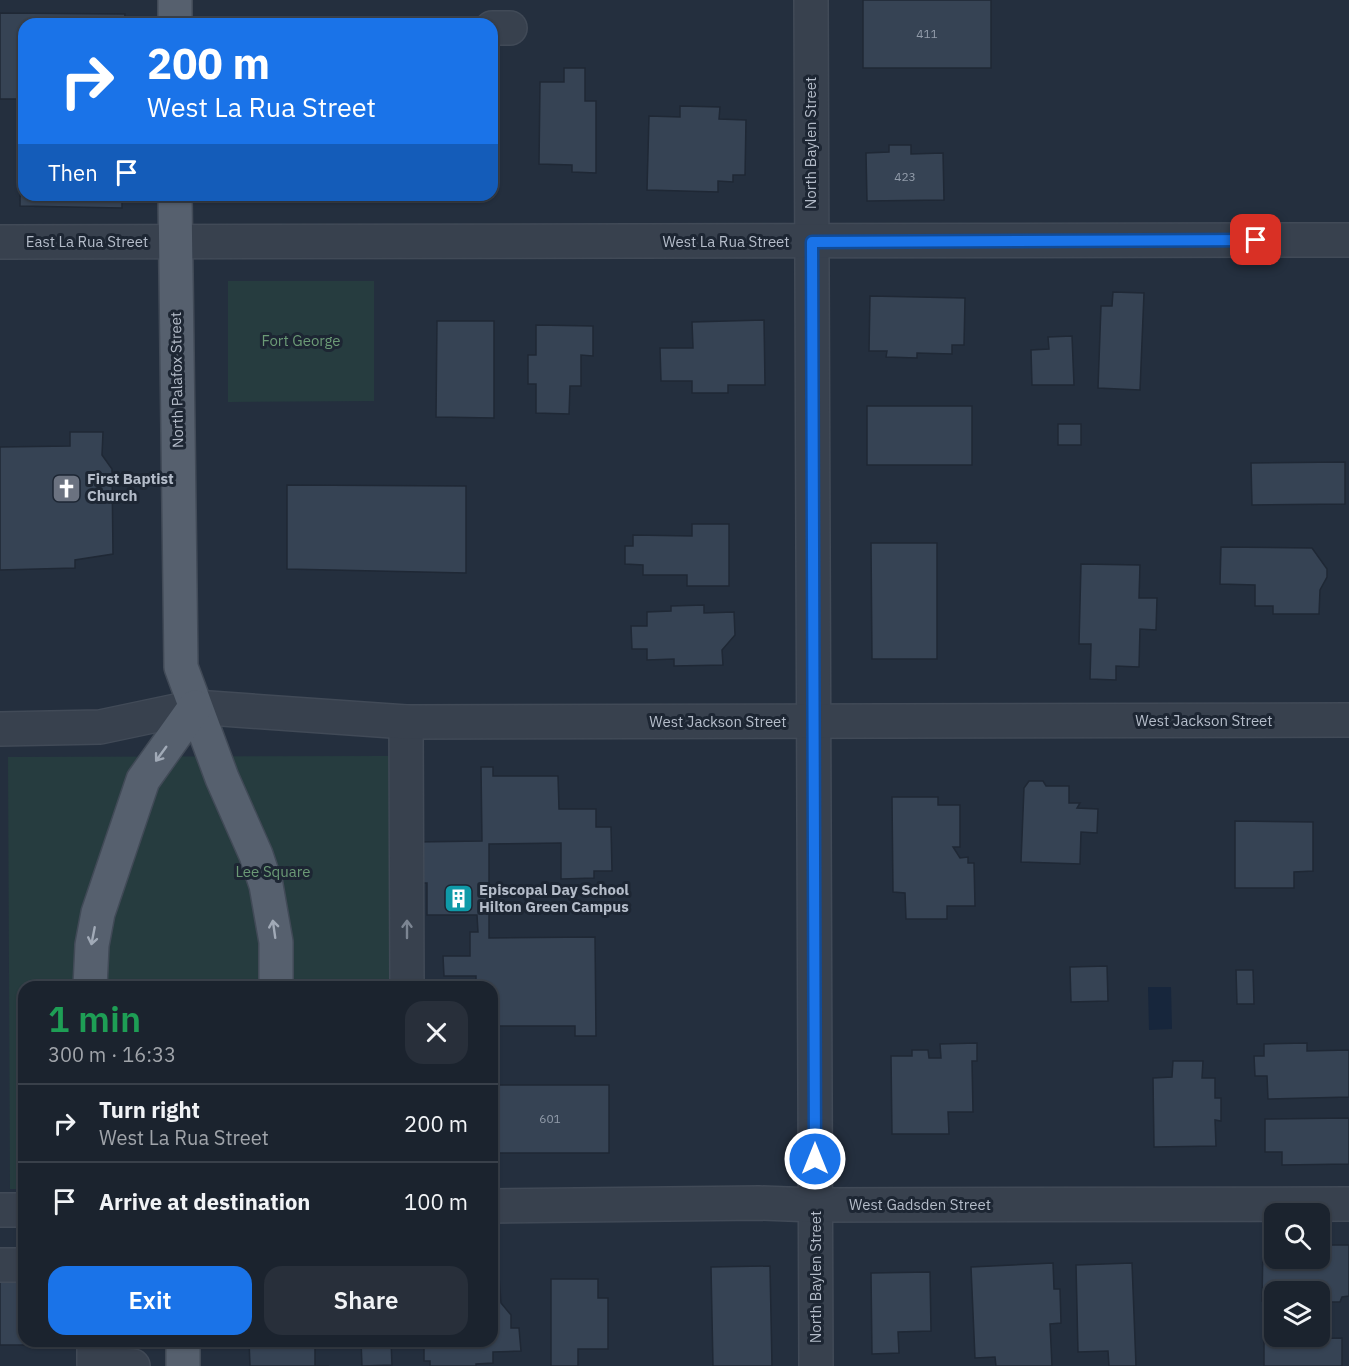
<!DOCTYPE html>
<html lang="en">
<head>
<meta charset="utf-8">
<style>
	:root { --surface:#1b232e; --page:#282f3a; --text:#f1f3f6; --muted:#a0a4aa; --line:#39404a; --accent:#1a73e8 }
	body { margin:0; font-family:"IBM Plex Sans",sans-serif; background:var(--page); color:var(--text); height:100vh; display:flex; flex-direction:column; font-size:22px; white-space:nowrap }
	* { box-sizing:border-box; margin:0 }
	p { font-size:20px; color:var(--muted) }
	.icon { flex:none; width:33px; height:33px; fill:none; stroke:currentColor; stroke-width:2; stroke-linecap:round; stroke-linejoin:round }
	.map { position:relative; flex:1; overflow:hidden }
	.sheet { position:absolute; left:18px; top:981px; width:480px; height:366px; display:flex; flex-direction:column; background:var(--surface); border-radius:18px; box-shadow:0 2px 4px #0004,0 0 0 2px var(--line) }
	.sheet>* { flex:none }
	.top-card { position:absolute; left:18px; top:18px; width:480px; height:183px; border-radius:18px; box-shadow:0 2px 4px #0004,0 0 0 2px var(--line); background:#1a73e8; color:#fff; overflow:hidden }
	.controls { position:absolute; left:1264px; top:1203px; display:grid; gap:12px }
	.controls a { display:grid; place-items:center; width:66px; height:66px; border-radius:12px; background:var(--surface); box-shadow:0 2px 4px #0004,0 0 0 2px var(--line); font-size:30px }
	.pin { position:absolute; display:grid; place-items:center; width:51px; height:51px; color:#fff; margin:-26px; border-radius:12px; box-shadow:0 3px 9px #0006 }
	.me { position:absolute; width:66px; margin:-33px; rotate:0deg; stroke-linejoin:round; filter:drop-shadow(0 0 4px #0008) }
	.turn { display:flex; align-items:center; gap:21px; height:126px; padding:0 30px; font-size:27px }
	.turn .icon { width:78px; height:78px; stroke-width:2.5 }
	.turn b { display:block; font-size:42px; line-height:51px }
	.then { display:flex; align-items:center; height:57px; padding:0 30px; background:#0003; gap:12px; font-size:22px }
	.round { display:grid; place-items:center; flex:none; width:63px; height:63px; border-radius:18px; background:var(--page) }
	.overview { display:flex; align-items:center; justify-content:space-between; height:102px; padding:0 30px }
	h1 { font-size:36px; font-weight:600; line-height:45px; color:#1e9e55 }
	.action { display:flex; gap:12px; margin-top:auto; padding:12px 30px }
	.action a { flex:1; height:69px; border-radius:18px; background:var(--accent); color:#fff; font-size:24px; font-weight:600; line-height:69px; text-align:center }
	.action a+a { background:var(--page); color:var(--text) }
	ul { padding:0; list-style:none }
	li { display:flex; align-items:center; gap:18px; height:78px; padding:0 30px; border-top:2px solid var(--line) }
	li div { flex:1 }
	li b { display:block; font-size:22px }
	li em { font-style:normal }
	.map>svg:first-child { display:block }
</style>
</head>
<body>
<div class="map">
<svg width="1349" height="1366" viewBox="0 0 1349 1366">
	<rect width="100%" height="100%" fill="#242f3e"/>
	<g fill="#263c3f">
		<path d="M 228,281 L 374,281 L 374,401 L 228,402 Z"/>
		<path d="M 391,756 L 392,987 L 24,987 L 24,1189 L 10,1189 L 8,757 Z"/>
	</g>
	<path fill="#17263c" d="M 1148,987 L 1171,987 L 1172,1029 L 1149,1030 Z"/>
	<g fill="#364354" stroke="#1f2835" stroke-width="1.5">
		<rect x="863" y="0" width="128" height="68"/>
		<path d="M 0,13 L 125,14 L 124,24 L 24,24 L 24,195 L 122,195 L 122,208 L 20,206 L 21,99 L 0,99 Z"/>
		<path d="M 564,68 L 585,68 L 585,101 L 596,101 L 596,173 L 572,172 L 572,165 L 539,164 L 540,82 L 564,82 Z"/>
		<path d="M 492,101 L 498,101 L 499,171 L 492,171 Z"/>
		<path d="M 680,106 L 720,107 L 719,119 L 746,120 L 745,175 L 733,175 L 733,182 L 718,181 L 718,192 L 647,190 L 649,116 L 680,117 Z"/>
		<path d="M 889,145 L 911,145 L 911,154 L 943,153 L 944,200 L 867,201 L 866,153 L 889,152 Z"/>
		<path d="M 1113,292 L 1144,293 L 1140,390 L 1098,388 L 1101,306 L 1112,306 Z"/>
		<path d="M 870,296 L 965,298 L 964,345 L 952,345 L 952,354 L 917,353 L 917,358 L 886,357 L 887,351 L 869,351 Z"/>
		<path d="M 764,320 L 765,385 L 728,385 L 728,393 L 692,393 L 692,381 L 661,381 L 660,348 L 693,348 L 692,322 Z"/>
		<path d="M 437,321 L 494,321 L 494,418 L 436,417 Z"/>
		<path d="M 536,325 L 593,326 L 593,356 L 581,355 L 581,386 L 570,386 L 569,414 L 536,413 L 536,384 L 528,384 L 528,355 L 536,355 Z"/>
		<path d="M 1072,336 L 1074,385 L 1032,385 L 1031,350 L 1049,349 L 1048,337 Z"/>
		<rect x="867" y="406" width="105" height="59"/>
		<rect x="1058" y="424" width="23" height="21"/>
		<path d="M 70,432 L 103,432 L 102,455 L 112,469 L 113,554 L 75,560 L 75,568 L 0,570 L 0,447 L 70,446 Z"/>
		<path d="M 1345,462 L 1345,504 L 1252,505 L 1251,463 Z"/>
		<path d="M 287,485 L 466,486 L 466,573 L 287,569 Z"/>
		<path d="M 692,524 L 729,524 L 729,586 L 687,586 L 687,575 L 643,575 L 643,565 L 625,564 L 625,546 L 633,546 L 633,535 L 692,536 Z"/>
		<path d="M 871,543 L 937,543 L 937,659 L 872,659 Z"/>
		<path d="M 1221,547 L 1312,548 L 1327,569 L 1327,577 L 1320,590 L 1319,614 L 1273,614 L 1273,606 L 1255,606 L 1255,585 L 1220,584 Z"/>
		<path d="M 1081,564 L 1140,565 L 1139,598 L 1157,598 L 1156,630 L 1140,629 L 1139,667 L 1116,666 L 1116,680 L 1090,679 L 1091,644 L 1079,644 Z"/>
		<path d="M 704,605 L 704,613 L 734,612 L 735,635 L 722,650 L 723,665 L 674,666 L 674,659 L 647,660 L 647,649 L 632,649 L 631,626 L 647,626 L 647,612 L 671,611 L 671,606 Z"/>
		<path d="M 481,767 L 493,767 L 493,776 L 558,776 L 559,809 L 596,809 L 596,827 L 611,827 L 612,871 L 594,871 L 594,878 L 561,879 L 561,843 L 489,844 L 489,938 L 595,937 L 596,1036 L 575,1036 L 575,1026 L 492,1026 L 492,987 L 476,987 L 476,976 L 444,976 L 443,956 L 470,956 L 470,932 L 478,932 L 477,915 L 427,915 L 427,883 L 416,883 L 415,842 L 482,841 Z"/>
		<path d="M 1029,781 L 1043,781 L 1046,786 L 1069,786 L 1069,803 L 1080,803 L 1077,808 L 1098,809 L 1097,833 L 1081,832 L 1080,864 L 1021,862 L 1024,788 Z"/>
		<path d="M 892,797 L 938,797 L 938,805 L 960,805 L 960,847 L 953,847 L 960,858 L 968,857 L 968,863 L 974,863 L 975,906 L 947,906 L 947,919 L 906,919 L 905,893 L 893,892 Z"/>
		<path d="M 1235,821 L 1313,822 L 1313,871 L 1294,872 L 1294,888 L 1235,888 Z"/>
		<path d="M 1107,966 L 1108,1001 L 1071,1002 L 1070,967 Z"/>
		<path d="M 1236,970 L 1253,970 L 1254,1004 L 1237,1004 Z"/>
		<path d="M 977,1043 L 977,1061 L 972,1061 L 973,1112 L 948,1112 L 949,1134 L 892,1134 L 891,1056 L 912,1056 L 912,1050 L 928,1050 L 929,1058 L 941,1058 L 940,1044 Z"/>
		<path d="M 1307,1043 L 1307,1051 L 1349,1050 L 1349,1097 L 1268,1099 L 1267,1076 L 1255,1076 L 1254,1056 L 1264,1056 L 1264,1044 Z"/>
		<path d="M 1173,1061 L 1203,1061 L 1202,1078 L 1215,1078 L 1215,1098 L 1221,1098 L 1221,1121 L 1215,1120 L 1216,1146 L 1154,1147 L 1153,1078 L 1172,1077 Z"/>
		<path d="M 492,1072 L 492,1085 L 609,1085 L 609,1153 L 498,1153 L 498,1172 L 492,1172 Z"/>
		<path d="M 1349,1118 L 1349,1164 L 1282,1165 L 1282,1152 L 1265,1152 L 1265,1119 Z"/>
		<path d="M 1263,1244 L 1275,1244 L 1275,1258 L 1320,1258 L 1320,1245 L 1349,1245 L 1349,1296 L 1342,1297 L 1340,1302 L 1320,1302 L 1320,1292 L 1275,1292 L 1275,1301 L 1262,1301 Z"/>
		<path d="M 1053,1263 L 1054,1289 L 1060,1289 L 1061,1323 L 1050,1324 L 1052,1366 L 996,1366 L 995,1357 L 975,1358 L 971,1267 Z"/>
		<path d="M 1132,1263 L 1136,1366 L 1109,1366 L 1108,1351 L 1078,1352 L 1076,1265 Z"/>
		<path d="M 770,1266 L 772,1366 L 713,1366 L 711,1267 Z"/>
		<path d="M 930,1272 L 931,1331 L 898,1332 L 899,1353 L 872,1354 L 871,1273 Z"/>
		<path d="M 499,1277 L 501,1303 L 511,1315 L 511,1328 L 519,1328 L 521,1351 L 493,1352 L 493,1363 L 476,1364 L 476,1366 L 430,1366 L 430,1361 L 424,1361 L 424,1341 L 492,1341 L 492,1278 Z"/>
		<path d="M 551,1279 L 598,1279 L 598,1298 L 608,1298 L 608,1349 L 578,1349 L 578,1366 L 551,1366 Z"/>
		<path d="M 0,1281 L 24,1281 L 24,1341 L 53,1341 L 53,1345 L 0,1345 Z"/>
		<path d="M 1342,1338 L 1342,1366 L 1264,1366 L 1264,1339 Z"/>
		<path d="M 249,1341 L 315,1341 L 315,1366 L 329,1366 L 250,1366 Z"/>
		<path d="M 361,1341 L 391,1341 L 392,1365 L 362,1366 Z"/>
	</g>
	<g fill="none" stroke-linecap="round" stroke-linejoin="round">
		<defs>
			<g id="minor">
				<path d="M 811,0 L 816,1366"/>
				<path d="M 492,28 L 510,28"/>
				<path d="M 0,242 L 1349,240"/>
				<path d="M 406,722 L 407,987"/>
				<path d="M 0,729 L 100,727 L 195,707 L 406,722 L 1349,720"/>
				<path d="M 492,1206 L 759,1203 L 815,1205 L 1349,1204"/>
				<path d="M 0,1210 L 24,1210"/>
				<path d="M 0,1265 L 24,1265"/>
				<path d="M 94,1341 L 94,1364 L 133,1366"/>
			</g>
			<g id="major">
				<path d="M 175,0 L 175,24"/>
				<path d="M 175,195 L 181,667 L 222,778 L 256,855 L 266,885 L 276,942 L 276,987"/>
				<path d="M 90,987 L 92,945 L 98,913 L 143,780 L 195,707"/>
				<path d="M 183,1366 L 183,1341"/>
			</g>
		</defs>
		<use href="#minor" stroke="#414a57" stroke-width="36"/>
		<use href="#major" stroke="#414a57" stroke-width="36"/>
		<use href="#minor" stroke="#38414e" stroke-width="33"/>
		<use href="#major" stroke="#56606e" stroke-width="33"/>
	</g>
	<defs><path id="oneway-shaft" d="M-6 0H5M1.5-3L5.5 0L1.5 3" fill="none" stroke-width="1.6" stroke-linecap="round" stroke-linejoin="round" transform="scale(1.5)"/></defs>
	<g stroke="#a1aab7">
		<use href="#oneway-shaft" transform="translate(161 754) rotate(126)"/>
		<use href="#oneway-shaft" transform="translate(274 929) rotate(-98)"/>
		<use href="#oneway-shaft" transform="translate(93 936) rotate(101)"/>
	</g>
	<use stroke="#7c8592" href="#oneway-shaft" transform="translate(407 929) rotate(-90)"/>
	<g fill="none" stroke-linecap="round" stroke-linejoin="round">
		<defs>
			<path id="route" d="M 815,1159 L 812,242 L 1256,240"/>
		</defs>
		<use href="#route" stroke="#114b97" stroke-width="15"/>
		<use href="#route" stroke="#1a73e8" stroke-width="10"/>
	</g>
	<defs>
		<symbol id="church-square" viewBox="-11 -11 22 22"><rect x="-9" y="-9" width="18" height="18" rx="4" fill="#6b7280" stroke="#1d2633"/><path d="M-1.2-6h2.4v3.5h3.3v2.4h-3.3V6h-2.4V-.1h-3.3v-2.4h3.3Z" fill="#fff"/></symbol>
		<symbol id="building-square" viewBox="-11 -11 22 22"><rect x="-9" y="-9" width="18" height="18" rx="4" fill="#0f9aa8" stroke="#1d2633"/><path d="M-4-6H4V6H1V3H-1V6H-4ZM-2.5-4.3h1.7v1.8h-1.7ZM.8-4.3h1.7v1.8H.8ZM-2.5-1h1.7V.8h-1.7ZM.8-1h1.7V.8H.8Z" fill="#fff"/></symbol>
	</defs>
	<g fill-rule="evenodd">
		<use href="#church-square" x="50" y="472" width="33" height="33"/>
		<use href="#building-square" x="442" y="882" width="33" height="33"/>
	</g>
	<g text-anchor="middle" stroke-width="6" stroke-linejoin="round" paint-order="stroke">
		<g font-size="12" fill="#929caa">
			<text x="927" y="38">411</text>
			<text x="905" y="181">423</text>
			<text x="550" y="1123">601</text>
		</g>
		<g font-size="15" fill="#b4bcc9" stroke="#1d2633">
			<text transform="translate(811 143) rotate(-90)" y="5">North Baylen Street</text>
			<text x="87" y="247">East La Rua Street</text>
			<text x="726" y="247">West La Rua Street</text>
			<text transform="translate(177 380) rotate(-91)" y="5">North Palafox Street</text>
			<text x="1204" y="726">West Jackson Street</text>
			<text x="718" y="727">West Jackson Street</text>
			<text x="920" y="1210">West Gadsden Street</text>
			<text transform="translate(816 1277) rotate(-90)" y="5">North Baylen Street</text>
		</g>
		<g font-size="15" fill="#6b9a76" stroke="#1d2633">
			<text x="301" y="346">Fort George</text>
			<text x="273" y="877">Lee Square</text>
		</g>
		<g font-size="15" font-weight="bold" fill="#b4bcc9" stroke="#1d2633" text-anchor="start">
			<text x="87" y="484">First Baptist<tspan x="87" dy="17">Church</tspan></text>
			<text x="479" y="895">Episcopal Day School<tspan x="479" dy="17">Hilton Green Campus</tspan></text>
		</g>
	</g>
</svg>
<div class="controls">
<a><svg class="icon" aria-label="search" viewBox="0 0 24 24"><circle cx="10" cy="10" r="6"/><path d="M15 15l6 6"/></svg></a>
<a><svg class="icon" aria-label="layers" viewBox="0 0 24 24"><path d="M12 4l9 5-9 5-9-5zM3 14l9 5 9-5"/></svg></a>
</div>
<div class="pin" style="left:1256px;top:240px;background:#d93025"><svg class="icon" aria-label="arrive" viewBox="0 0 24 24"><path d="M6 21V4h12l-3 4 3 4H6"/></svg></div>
<svg class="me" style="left:815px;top:1159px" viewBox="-20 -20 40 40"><circle r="17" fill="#1a73e8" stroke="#fff" stroke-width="3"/><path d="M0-11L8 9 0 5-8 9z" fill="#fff"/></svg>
<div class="top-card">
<div class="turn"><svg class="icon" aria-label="right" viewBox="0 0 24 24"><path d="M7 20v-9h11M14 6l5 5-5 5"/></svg><div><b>200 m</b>West La Rua Street</div></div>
<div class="then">Then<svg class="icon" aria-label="arrive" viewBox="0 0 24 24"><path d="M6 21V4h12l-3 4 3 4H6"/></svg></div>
</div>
<section class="sheet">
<div class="overview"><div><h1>1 min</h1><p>300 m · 16:33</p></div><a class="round"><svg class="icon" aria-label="close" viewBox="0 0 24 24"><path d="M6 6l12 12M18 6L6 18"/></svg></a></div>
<ul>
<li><svg class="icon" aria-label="right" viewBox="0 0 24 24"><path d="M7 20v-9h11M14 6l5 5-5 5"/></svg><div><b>Turn right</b><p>West La Rua Street</p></div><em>200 m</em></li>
<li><svg class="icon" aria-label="arrive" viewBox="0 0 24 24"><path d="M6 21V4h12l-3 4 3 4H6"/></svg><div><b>Arrive at destination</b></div><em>100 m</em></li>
</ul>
<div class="action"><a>Exit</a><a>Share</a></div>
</section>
</div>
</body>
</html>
